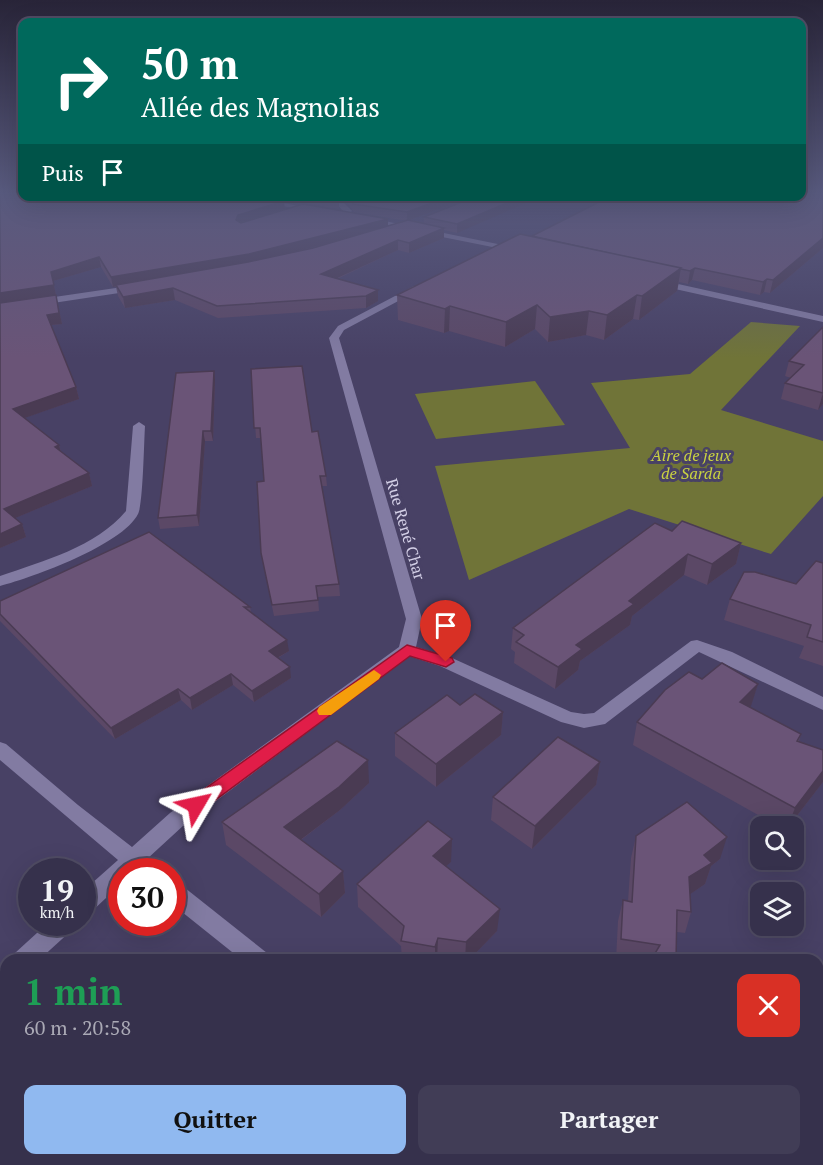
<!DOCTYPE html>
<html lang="fr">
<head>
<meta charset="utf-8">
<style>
	:root { --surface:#36314c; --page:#413d56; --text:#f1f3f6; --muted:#aaa9b5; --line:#504c64; --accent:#90b9f0 }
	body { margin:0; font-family:"PT Serif",serif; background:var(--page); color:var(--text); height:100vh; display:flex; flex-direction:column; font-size:22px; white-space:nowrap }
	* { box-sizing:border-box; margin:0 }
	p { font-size:20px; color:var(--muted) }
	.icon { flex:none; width:33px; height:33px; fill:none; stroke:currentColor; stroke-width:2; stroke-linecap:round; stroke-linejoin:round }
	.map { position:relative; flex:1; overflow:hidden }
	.sheet { position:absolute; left:0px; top:954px; width:824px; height:212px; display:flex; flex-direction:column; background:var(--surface); border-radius:18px 18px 0 0; box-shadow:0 6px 24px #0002,0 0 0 2px var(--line) }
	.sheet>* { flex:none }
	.top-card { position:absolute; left:18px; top:18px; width:788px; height:183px; border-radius:12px; box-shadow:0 6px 24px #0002,0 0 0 2px var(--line); background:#00695c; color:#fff; overflow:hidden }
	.controls { position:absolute; left:750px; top:816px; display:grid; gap:12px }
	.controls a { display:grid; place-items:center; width:54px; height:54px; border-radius:12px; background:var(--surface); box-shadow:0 6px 24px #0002,0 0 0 2px var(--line); font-size:30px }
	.speed { position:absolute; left:18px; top:858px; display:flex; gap:12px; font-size:30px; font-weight:700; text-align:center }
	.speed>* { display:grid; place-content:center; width:78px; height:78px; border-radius:50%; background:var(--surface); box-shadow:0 6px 24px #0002,0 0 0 2px var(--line); line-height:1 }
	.speed small { font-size:15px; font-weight:400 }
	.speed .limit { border:9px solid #d22; background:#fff; color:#111 }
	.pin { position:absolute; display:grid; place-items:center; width:51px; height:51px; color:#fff; margin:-62px -26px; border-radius:50% 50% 50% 0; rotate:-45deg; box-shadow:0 0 6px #0007 }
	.pin .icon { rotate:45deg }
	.me { position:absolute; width:66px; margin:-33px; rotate:54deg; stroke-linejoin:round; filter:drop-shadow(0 0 4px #0008) }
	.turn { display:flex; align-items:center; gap:21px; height:126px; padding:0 24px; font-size:27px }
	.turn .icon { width:78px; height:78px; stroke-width:2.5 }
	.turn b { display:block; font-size:42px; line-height:51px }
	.then { display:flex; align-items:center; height:57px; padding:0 24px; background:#0003; gap:12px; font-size:22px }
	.round { display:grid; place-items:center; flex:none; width:63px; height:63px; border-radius:12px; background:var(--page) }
	.summary { display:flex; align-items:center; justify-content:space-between; height:102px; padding:0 24px }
	h1 { font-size:36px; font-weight:700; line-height:45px; color:#1e9e55 }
	.cta { display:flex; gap:12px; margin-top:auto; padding:12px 24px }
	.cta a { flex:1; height:69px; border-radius:12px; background:var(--accent); color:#111; font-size:24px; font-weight:700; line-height:69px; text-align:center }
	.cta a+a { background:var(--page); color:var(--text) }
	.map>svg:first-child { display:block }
</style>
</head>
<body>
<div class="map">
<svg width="823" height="1165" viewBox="0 0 823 1165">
	<rect width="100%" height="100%" fill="#484165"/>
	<g fill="#707438">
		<path d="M 751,322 L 800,326 L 721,410 L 823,441 L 823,496 L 771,554 L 629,509 L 469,580 L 435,466 L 630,448 L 591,383 L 690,374 Z"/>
		<path d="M 535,381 L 565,425 L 436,439 L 415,394 Z"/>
	</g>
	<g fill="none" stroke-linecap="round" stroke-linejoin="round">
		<g fill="#827ba2" fill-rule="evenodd">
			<path d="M 231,196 L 249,196 L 318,210 L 314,212 Z"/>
			<path d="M 351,196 L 364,196 L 344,203 L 352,211 L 344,217 L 338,217 L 338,213 L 343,211 L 335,202 Z"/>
			<path d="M 370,218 L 517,248 L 521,250 L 517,252 L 367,222 Z"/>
			<path d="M 660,280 L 823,316 L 823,322 L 657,285 L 656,283 Z"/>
			<path d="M 136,285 L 141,288 L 139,290 L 0,311 L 0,305 Z"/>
			<path d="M 414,286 L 419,289 L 417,291 L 344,330 L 339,338 L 422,619 L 416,647 L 452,658 L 571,712 L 584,714 L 594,713 L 691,641 L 697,640 L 732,652 L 823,697 L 823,710 L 699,652 L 605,724 L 584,728 L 561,722 L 440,666 L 409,656 L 184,825 L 147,859 L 158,872 L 122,872 L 122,883 L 90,913 L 82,915 L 82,892 L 118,860 L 0,760 L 0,742 L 6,744 L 78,805 L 132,847 L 170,813 L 399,647 L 406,619 L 329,338 L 338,326 Z"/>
			<path d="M 139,422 L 145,426 C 144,441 143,505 138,514 C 122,545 34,577 0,586 L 0,576 C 43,561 96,547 126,511 L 133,426 Z"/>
			<path d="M 172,882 L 180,884 L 267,953 L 270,960 L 242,960 L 172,904 Z"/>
			<path d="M 49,922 L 76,922 L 73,929 L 39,960 L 12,960 L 15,953 Z"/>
			<path d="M 6,964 L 6,990 L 0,992 L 0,967 Z"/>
			<path d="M 505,1160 L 537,1160 L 539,1165 L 507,1165 Z"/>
		</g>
	</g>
	<g fill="#5b4866" fill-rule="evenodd">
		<path d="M 0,195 L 285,209 L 388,226 L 424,224 L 424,217 L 477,196 L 457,233 L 444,230 L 444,238 L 409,253 L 398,250 L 337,279 L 378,290 L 378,301 L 366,308 L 218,318 L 175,300 L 125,308 L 118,296 L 116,287 L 113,287 L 101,267 L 53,281 L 62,324 L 51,325 L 76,387 L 79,399 L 24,418 L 59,445 L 61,452 L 89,473 L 92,486 L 15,518 L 22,524 L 26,537 L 0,548 ZM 340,240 L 313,248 L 283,255 Z"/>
		<path d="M 823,195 L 823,248 L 770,293 L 764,292 L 760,295 L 692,280 L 688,284 L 679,282 L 677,291 L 639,320 L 633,319 L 604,340 L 586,335 L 548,342 L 535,329 L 505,347 L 449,331 L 444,333 L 398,320 L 397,295 L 532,236 L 598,202 L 595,196 L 801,196 Z"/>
		<path d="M 265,196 L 347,196 L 338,198 L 339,201 L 339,209 Z"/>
		<path d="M 348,196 L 474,196 L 407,221 L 354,212 L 348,204 Z"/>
		<path d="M 823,327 L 823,404 L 818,410 L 781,399 L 785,383 L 791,378 L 785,376 L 789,361 Z"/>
		<path d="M 251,369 L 312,432 L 326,476 L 327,486 L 322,486 L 339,584 L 340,596 L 318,597 L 319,611 L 274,616 L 263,563 L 261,553 L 264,481 L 261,438 L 256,438 Z"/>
		<path d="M 214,371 L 215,380 L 213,441 L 205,441 L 199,526 L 160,529 L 158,518 Z"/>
		<path d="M 672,531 L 741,543 L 736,564 L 707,585 L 684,575 L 632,616 L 630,625 L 580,661 L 578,670 L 555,689 L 514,663 L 515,652 L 511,649 L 513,628 Z"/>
		<path d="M 823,563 L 823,666 L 799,658 L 804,646 L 724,620 L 730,599 L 796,584 Z"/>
		<path d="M 0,601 L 250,607 L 251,612 L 289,651 L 278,658 L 291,678 L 254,702 L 233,685 L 192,710 L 181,700 L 115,739 L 0,621 Z"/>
		<path d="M 702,679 L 758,684 L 750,707 L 801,734 L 799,741 L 823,750 L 823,782 L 789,826 L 778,826 L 633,745 L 637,722 Z"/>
		<path d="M 460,705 L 503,712 L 501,735 L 436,787 L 395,756 L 395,733 Z"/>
		<path d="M 600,762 L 596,785 L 532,849 L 491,820 L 493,797 Z"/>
		<path d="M 369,783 L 340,810 L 301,840 L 343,871 L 345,893 L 321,917 L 226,845 L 222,822 Z"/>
		<path d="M 636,836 L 720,859 L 711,866 L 705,884 L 690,894 L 691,912 L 685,933 L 677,932 L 676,960 L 616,960 L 618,921 L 623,900 L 628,901 L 631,858 Z"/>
		<path d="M 451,862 L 446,866 L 497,931 L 469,960 L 402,960 L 401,946 L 358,907 L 357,884 Z"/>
	</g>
	<g fill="#4a3b53">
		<path d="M 451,196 L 474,196 L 407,221 L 407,212 Z"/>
		<path d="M 523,196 L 542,196 L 457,233 L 457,224 Z"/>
		<path d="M 284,201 L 285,209 L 239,224 L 236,220 L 238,215 Z"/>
		<path d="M 388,219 L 388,228 L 250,263 L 113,287 L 111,277 Z"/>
		<path d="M 444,228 L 444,238 L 409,253 L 409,243 Z"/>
		<path d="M 823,238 L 823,248 L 770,293 L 773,280 Z"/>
		<path d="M 398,240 L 398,250 L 322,285 L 321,274 Z"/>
		<path d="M 99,257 L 101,267 L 53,281 L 62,324 L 50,325 L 0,303 L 0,293 L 51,272 Z"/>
		<path d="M 681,268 L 677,291 L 639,320 L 642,296 Z"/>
		<path d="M 695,268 L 692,280 L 688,284 L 690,271 Z"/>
		<path d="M 767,279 L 764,292 L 760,295 L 763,282 Z"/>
		<path d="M 173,288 L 175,300 L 125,308 L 123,297 Z"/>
		<path d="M 378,290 L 378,301 L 366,308 L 366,296 Z"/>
		<path d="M 637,295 L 633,319 L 604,340 L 607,315 Z"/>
		<path d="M 537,305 L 535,329 L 505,347 L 506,322 Z"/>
		<path d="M 450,306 L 449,331 L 444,333 L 445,309 Z"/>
		<path d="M 589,311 L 586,335 L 548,342 L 550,317 Z"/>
		<path d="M 214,371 L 215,380 L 213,441 L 211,431 Z"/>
		<path d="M 76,387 L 79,399 L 16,421 L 13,409 Z"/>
		<path d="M 823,393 L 823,404 L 818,410 Z"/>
		<path d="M 203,431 L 205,441 L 199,526 L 197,515 Z"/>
		<path d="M 59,445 L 62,457 L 55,447 Z"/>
		<path d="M 89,473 L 92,486 L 8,521 L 4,509 Z"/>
		<path d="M 22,524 L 26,537 L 0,548 L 0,534 Z"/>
		<path d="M 741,543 L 736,564 L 707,585 L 712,564 Z"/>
		<path d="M 688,554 L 684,575 L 632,616 L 630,625 L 580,661 L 578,670 L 555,689 L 558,667 L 576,645 L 629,601 Z"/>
		<path d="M 287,640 L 289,651 L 270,662 L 269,651 Z"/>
		<path d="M 290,667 L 291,678 L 254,702 L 252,691 Z"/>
		<path d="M 231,674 L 233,685 L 192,710 L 190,698 Z"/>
		<path d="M 758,684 L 751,706 L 733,724 L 740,702 Z"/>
		<path d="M 178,689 L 181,700 L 115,739 L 111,728 Z"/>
		<path d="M 503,712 L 501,735 L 436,787 L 436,764 Z"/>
		<path d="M 368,760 L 369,783 L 340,810 L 287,850 L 284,827 Z"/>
		<path d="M 600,762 L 596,785 L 532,849 L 535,826 Z"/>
		<path d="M 823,771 L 823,782 L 789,826 L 788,826 L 795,808 Z"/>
		<path d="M 727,837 L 720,859 L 711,866 L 705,884 L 683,899 L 689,877 L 704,855 Z"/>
		<path d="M 452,839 L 451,862 L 432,878 L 433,856 Z"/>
		<path d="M 343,871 L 345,893 L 321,917 L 319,894 Z"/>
		<path d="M 500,909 L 497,931 L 469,960 L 465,960 L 466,942 Z"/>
		<path d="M 438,938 L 437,960 L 435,960 L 435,947 Z"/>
		<path d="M 0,1033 L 6,1049 L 6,1074 L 0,1079 Z"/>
		<path d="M 258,1160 L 263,1160 L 264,1165 L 253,1165 Z"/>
	</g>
	<g fill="#6a5477" stroke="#4a3b53" stroke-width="1.5">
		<path d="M 0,195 L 22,195 L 22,196 L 262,196 L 284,201 L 238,215 L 236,220 L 241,223 L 303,204 L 388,219 L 249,254 L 111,277 L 99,257 L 51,272 L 54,285 L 0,293 Z"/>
		<path d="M 801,195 L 823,195 L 823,238 L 773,280 L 767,279 L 763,282 L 695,268 L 690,271 L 532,236 L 603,200 L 602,196 L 801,196 Z"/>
		<path d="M 313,196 L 337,196 L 339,201 Z"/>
		<path d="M 348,196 L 451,196 L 407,212 L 353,204 Z"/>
		<path d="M 477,196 L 523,196 L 457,224 L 424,217 Z"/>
		<path d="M 408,220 L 444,228 L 409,243 L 398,240 L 321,274 L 378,290 L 366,296 L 217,306 L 173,288 L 123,297 L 116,285 L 248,262 L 313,248 Z"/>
		<path d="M 520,234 L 681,268 L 642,296 L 637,295 L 607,315 L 589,311 L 550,317 L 537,305 L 506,322 L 450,306 L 445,309 L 397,295 Z"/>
		<path d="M 56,295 L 59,313 L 47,315 L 76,387 L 13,409 L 59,445 L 55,447 L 89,473 L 4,509 L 22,524 L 0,534 L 0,303 Z"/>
		<path d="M 823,327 L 823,393 L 785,383 L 804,365 L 789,361 Z"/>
		<path d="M 302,366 L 312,432 L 318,431 L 326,476 L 320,476 L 339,584 L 316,586 L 318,600 L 272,605 L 261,553 L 257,482 L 264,481 L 260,428 L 254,428 L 251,369 Z"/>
		<path d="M 214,371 L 211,431 L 203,431 L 197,515 L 158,518 L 176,373 Z"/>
		<path d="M 682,521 L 741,543 L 712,564 L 688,554 L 629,601 L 634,604 L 576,645 L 582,649 L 558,667 L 516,642 L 524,635 L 513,628 L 655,523 L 672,531 Z"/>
		<path d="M 149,532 L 250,607 L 244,607 L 287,640 L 269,651 L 290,667 L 252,691 L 231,674 L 190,698 L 178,689 L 111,728 L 0,614 L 0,601 Z"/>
		<path d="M 816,561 L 823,563 L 823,642 L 807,637 L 811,625 L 730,599 L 744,572 L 755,572 L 796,584 Z"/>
		<path d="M 722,663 L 758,684 L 740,702 L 801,734 L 797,741 L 823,750 L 823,771 L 795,808 L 637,722 L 665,690 L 689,672 L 702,679 Z"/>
		<path d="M 475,694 L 503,712 L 436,764 L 395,733 L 447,695 L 460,705 Z"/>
		<path d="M 558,737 L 600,762 L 535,826 L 493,797 Z"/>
		<path d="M 337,741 L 368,760 L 339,787 L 284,827 L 343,871 L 319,894 L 222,822 Z"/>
		<path d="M 687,802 L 727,837 L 704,855 L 712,863 L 689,877 L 691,912 L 677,910 L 676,960 L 651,960 L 660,945 L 621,939 L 623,900 L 632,902 L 636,836 Z"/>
		<path d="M 428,821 L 452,839 L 433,856 L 500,909 L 466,942 L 438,938 L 435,947 L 401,941 L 404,926 L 357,884 Z"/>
		<path d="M 95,1160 L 258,1160 L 253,1165 L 90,1165 Z"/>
	</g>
	<linearGradient id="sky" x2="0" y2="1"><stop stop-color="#282438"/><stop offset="0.54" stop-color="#585a7e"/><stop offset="1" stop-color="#585a7e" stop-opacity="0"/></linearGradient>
	<rect width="823" height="358" fill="url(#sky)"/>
	<path fill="#e11d48" stroke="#92132f" stroke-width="1.5" d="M 407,645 L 452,658 L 454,662 L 446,667 L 410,656 L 202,810 L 189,810 L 187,805 L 189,800 Z"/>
	<path fill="#f59e0b" d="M 374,670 L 381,675 L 379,679 L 331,715 L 319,715 L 317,711 L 319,707 Z"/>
	<g text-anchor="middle" stroke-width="6" stroke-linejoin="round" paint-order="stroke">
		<g font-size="16" font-style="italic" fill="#cad340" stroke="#484165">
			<text x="691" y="461">Aire de jeux<tspan x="691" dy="18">de Sarda</tspan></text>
		</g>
		<g font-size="16" fill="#d3cfe6" stroke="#484165">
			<text transform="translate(406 529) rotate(74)" y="6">Rue René Char</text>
		</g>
	</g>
</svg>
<div class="controls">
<a><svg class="icon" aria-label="search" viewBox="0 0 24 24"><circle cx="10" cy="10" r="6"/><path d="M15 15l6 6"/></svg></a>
<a><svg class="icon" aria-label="layers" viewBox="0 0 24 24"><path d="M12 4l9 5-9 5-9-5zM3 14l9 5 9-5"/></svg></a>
</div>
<div class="speed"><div>19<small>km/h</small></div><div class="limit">30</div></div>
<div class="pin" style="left:446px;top:662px;background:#d93025"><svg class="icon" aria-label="arrive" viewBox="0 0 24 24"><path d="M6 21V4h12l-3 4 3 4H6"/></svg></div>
<svg class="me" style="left:196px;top:805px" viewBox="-20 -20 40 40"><path d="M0-17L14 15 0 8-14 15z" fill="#e11d48" stroke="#fff" stroke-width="4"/></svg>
<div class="top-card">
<div class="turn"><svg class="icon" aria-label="right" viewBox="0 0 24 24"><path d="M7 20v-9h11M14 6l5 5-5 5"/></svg><div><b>50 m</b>Allée des Magnolias</div></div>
<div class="then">Puis<svg class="icon" aria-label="arrive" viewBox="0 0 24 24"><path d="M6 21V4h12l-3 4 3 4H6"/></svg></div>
</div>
<section class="sheet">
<div class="summary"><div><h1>1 min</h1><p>60 m · 20:58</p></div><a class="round" style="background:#d93025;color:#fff"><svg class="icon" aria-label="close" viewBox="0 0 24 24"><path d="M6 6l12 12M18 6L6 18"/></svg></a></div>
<div class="cta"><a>Quitter</a><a>Partager</a></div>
</section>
</div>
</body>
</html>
